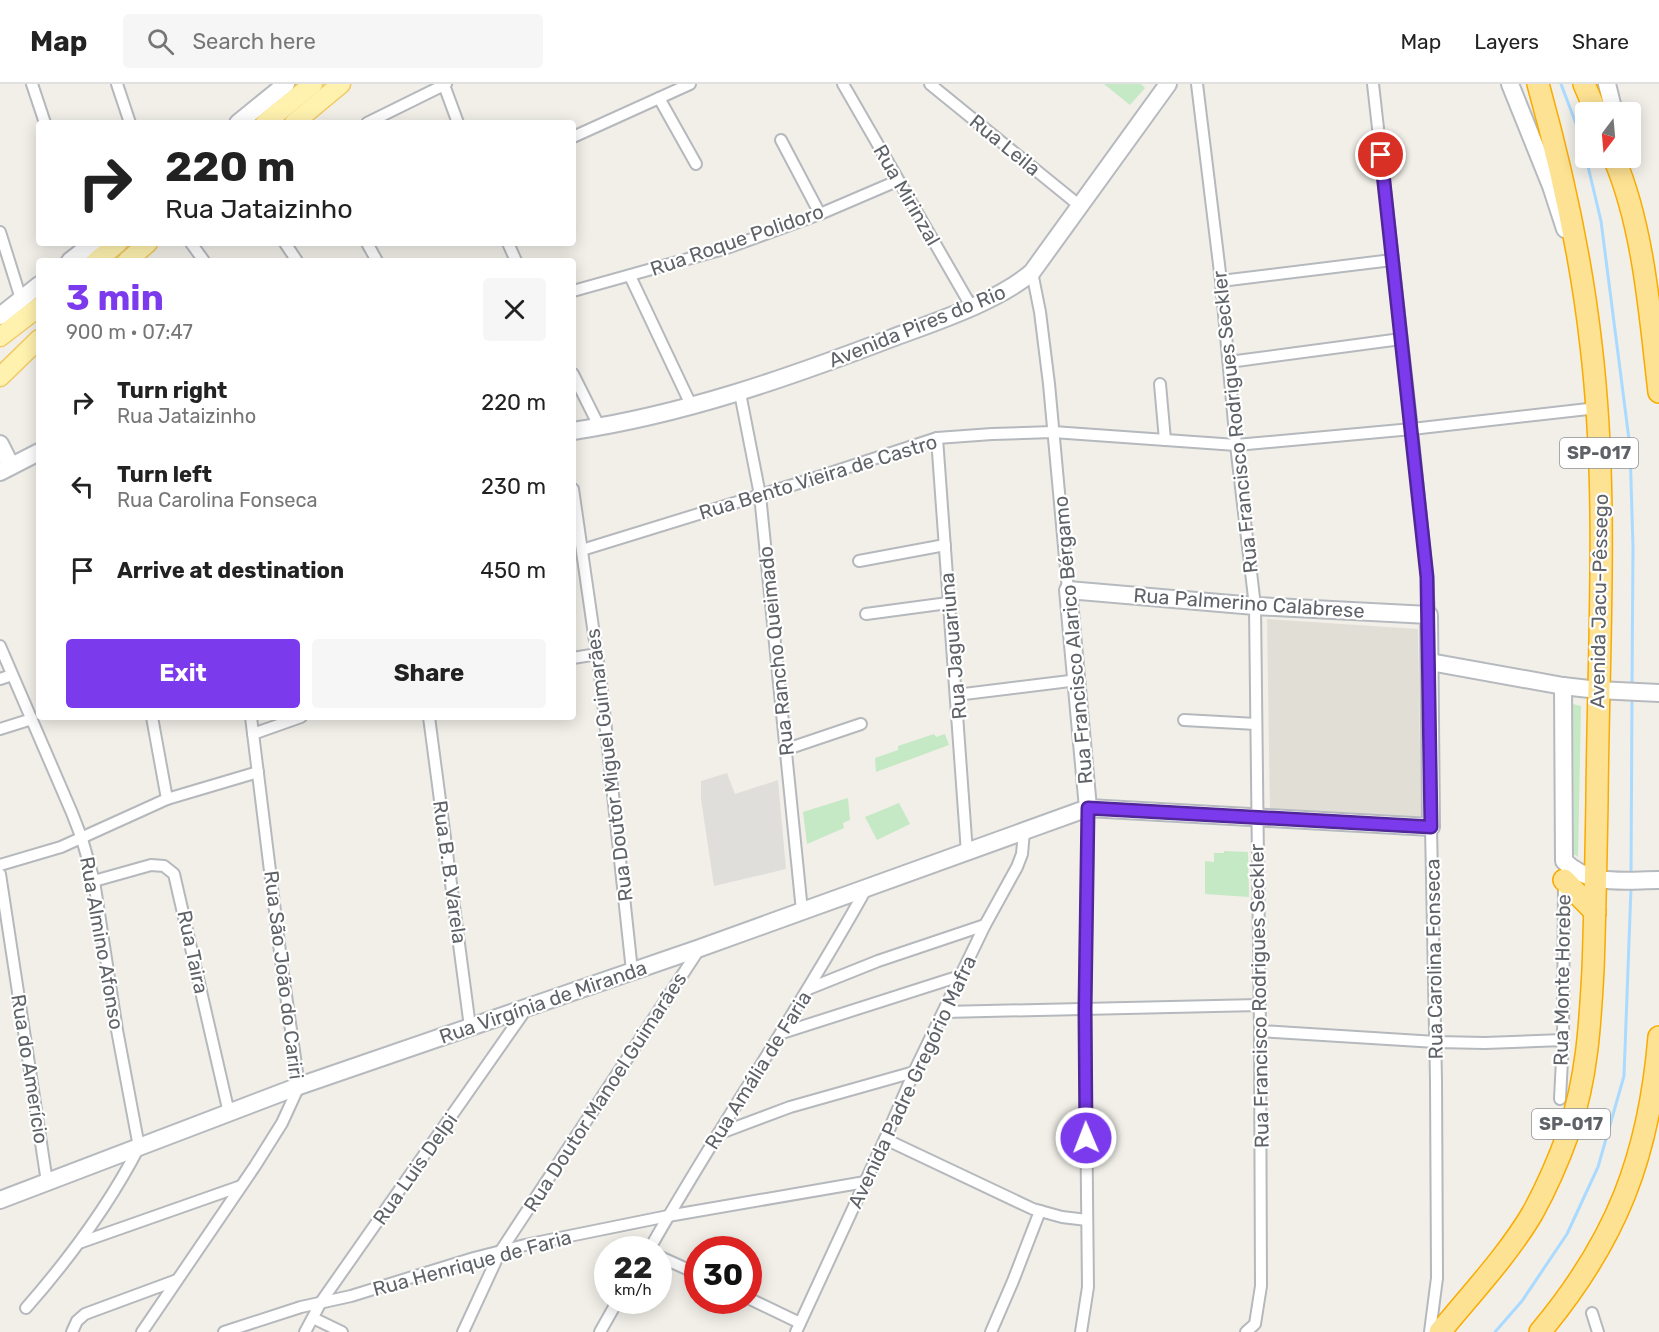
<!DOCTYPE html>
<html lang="en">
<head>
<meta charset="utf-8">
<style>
	:root { --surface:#fff; --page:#f6f6f6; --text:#222; --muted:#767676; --line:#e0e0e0; --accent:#7c3aed }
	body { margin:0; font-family:Rubik,sans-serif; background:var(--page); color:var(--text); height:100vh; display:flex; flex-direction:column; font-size:22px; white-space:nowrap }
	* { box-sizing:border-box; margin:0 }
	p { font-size:20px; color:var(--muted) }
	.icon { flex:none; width:33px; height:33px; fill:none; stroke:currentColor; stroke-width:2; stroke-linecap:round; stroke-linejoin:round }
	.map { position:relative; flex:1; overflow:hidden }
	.drawer { position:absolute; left:36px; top:174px; width:540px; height:462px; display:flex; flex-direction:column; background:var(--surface); border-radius:6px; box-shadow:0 3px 15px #0003 }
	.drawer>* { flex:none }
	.banner { position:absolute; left:36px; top:36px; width:540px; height:126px; border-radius:6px; box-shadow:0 3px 15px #0003; background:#fff; color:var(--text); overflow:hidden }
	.needle { width:39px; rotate:196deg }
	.tools { position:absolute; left:1575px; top:18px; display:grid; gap:12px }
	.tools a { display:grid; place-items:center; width:66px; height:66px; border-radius:6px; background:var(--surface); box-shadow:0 3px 15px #0003; font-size:30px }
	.speed { position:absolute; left:594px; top:1152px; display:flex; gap:12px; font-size:30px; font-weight:700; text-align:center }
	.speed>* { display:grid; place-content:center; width:78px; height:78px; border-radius:50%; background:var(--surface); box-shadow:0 3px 15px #0003; line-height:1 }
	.speed small { font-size:15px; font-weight:400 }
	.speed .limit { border:9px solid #d22; background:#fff; color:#111 }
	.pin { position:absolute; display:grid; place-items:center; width:51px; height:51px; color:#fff; margin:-26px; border:3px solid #fff; border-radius:50%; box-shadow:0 2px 6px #0007 }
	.me { position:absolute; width:66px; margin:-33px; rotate:359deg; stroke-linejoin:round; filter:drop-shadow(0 0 4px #0008) }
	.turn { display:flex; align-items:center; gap:21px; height:126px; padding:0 30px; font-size:27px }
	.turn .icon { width:78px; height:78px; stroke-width:2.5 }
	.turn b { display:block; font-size:42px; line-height:51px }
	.round { display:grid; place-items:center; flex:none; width:63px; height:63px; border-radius:6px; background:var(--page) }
	.head { display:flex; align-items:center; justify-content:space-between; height:102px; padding:0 30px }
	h1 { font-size:36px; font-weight:700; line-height:45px; color:var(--accent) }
	.button { display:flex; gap:12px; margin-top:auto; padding:12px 30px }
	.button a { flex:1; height:69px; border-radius:6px; background:var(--accent); color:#fff; font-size:24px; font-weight:700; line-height:69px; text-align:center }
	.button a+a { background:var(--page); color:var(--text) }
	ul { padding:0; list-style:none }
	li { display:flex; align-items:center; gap:18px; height:84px; padding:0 30px }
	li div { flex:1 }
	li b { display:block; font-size:22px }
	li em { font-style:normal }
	header { display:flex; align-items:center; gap:36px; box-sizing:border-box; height:84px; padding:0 30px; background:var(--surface); border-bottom:2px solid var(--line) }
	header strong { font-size:28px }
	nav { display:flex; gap:33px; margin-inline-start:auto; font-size:21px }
	.search { width:420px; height:54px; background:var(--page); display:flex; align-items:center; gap:15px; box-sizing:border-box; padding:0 21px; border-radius:6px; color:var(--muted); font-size:22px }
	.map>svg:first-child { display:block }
</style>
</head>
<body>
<header>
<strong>Map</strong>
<div class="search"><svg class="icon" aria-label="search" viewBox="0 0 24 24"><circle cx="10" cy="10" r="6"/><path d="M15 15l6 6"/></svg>Search here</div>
<nav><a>Map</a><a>Layers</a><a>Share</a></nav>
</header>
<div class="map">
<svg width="1659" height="1248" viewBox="0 0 1659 1248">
	<rect width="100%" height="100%" fill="#f1efe8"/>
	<path fill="#e0deda" d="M 727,689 L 735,710 L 778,696 L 786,785 L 714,802 L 701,715 L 701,697 Z"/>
	<path fill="#e1ded6" d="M 1267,535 L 1418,545 L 1421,734 L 1270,730 Z"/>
	<g fill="#c5e8c5">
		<path d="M 1104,0 L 1141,0 L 1145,4 L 1130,21 Z"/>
		<path d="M 1573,620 L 1581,622 L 1578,773 L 1574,770 Z"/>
		<path d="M 934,650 L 936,653 L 945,650 L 949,661 L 876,688 L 875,674 L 898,666 L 898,662 Z"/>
		<path d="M 848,714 L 850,736 L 843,739 L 844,744 L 807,760 L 803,728 Z"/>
		<path d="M 899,719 L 910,740 L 877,756 L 865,733 Z"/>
		<path d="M 1224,767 L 1248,768 L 1249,813 L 1205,810 L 1205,777 L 1214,778 L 1214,769 L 1224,769 Z"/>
	</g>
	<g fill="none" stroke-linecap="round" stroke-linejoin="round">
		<g stroke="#aadaff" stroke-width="3">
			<path d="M 1561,0 L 1581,53 L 1586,72"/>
			<path d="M 1586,74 L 1601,137 L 1630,363 L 1633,463 L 1632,602"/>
			<path d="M 1631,791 L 1632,615"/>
			<path d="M 1495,1248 L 1522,1217 L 1567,1150 L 1598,1083 L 1624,992 L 1631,804"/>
		</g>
		<defs>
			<g id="street">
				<path d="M 32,0 L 45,39"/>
				<path d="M 117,0 L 130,39"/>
				<path d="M 843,0 L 971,222"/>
				<path d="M 930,0 L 1080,122"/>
				<path d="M 1197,0 L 1221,197 L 1236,361 L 1255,522 L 1260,947 L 1261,1202 L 1255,1240 L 1246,1248"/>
				<path d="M 1373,0 L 1412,345 L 1427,493 L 1429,531"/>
				<path d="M 444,1 L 458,39"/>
				<path d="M 659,14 L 696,80"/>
				<path d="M 367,39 L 446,0"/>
				<path d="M 573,53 L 690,0"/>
				<path d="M 781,56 L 820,130"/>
				<path d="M 0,148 L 21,215"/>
				<path d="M 191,159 L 204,177"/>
				<path d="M 285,159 L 297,177"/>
				<path d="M 367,159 L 377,177"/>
				<path d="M 508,159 L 516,177"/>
				<path d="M 1032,188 L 1040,228 L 1049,300 L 1068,506"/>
				<path d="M 630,192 L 692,323"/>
				<path d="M 1221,197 L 1392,176"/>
				<path d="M 573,207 L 727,164 L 820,130 L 897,97"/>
				<path d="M 1229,278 L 1401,255"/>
				<path d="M 573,290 L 599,342"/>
				<path d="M 1160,300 L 1165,356"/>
				<path d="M 740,309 L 760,411 L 802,827"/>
				<path d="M 937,354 L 967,769"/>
				<path d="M 573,405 L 601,599 L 632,887"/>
				<path d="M 582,466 L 812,395 L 937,354 L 992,350 L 1053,348 L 1236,361 L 1412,345 L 1597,324"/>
				<path d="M 859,477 L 945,461"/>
				<path d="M 866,530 L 948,519"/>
				<path d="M 0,562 L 72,729 L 82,755 L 94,797 L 117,946 L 139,1063 C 109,1121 69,1175 26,1224"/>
				<path d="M 573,574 L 597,570"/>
				<path d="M 0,595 L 12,591"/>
				<path d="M 956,611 L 1078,596"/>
				<path d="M 152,633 L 167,715"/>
				<path d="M 429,633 L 470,943"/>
				<path d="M 1184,636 L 1256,640"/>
				<path d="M 0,645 L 32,635"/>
				<path d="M 253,650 L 301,633"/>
				<path d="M 787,665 L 861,640"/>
				<path d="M 0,781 L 61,763 L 167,715 L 258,688"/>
				<path d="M 0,790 L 47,1098"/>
				<path d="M 94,797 L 151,781 L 164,782 L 174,790 L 229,1029"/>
				<path d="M 808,905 L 878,877 L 985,841"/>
				<path d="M 944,928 L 1259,921"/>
				<path d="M 1260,947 L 1436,958 L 1485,959 L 1563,956"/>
				<path d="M 782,949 L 960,892"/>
				<path d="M 1560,1015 L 1563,956 L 1564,798"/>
				<path d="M 718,1050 L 790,1023 L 914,988"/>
				<path d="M 885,1055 L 1033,1125 L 1062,1133 L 1087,1136"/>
				<path d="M 79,1159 L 241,1102"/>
				<path d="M 649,1166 C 718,1044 798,928 866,805"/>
				<path d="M 658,1172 L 698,1190"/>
				<path d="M 748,1214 L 800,1239"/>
				<path d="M 1592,1229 L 1598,1248"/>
				<path d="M 313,1234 L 342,1248"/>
				<path d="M 72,1248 L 77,1237 L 85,1230 L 177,1196"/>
				<path d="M 142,1248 L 255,1082 L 282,1039 L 299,1002 L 281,876 L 251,633"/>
				<path d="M 224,1248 L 301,1223 L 351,1212 L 474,1174 L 525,1161 L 668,1132 L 865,1098"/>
				<path d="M 305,1248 L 321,1218 L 527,924"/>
				<path d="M 463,1248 L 500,1168 L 700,864"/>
				<path d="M 600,1248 L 618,1216"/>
				<path d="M 796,1248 L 885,1055 L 914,988 L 985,841 L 1017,783 L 1022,770 L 1024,747"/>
				<path d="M 991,1248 L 1013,1197 L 1040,1127"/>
				<path d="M 1081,1248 L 1088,1203 L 1085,924 L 1088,724"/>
				<path d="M 1430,1248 L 1437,1194 L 1436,996 L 1431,743"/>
			</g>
			<g id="secondary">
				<path d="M 1510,0 L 1551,102 L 1565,145"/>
				<path d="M 1607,0 L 1614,28"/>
				<path d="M 238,39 L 286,0"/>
				<path d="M 70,177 L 93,159"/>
				<path d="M 0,232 L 39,201"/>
				<path d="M 573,347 C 685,330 787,294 892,254 C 935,238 999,217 1032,188 L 1168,0"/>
				<path d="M 0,360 L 11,382"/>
				<path d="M 0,388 L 39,368"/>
				<path d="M 1430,578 L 1563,602 L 1598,606 L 1659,609"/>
				<path d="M 1563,602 L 1564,777 C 1590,803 1625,796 1659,796"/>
				<path d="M 0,1116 L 299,1002 L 700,864 L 1088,724 L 1431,743 L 1429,531 L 1255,522 L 1068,506 L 1088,724"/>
			</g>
			<g id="primary">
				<path d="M 265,39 L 313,0"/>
				<path d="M 294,39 L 341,0"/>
				<path d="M 96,177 L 118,159"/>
				<path d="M 127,177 L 148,159"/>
				<path d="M 0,253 L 39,223"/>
				<path d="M 0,293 L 39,255"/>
			</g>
			<g id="highway">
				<path d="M 1584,0 L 1596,28"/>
				<path d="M 1614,74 C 1644,144 1650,232 1659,308"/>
				<path d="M 1564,796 L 1595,828"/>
				<path d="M 1440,1248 C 1471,1210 1507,1172 1532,1130 C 1547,1103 1559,1075 1569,1047 C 1587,994 1590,941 1593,886 C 1595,830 1596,773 1597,717 C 1598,565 1609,412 1591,261 C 1581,172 1562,86 1538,0"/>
				<path d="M 1540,1248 C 1617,1156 1649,1072 1659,953"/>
			</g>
		</defs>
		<use href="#street" stroke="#b5b8bc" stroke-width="14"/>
		<use href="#secondary" stroke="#b6babf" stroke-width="20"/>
		<use href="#primary" stroke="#f2c960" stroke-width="21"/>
		<use href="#highway" stroke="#f9ab00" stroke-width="24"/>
		<use href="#street" stroke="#fff" stroke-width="10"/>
		<use href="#secondary" stroke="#fff" stroke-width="16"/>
		<use href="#primary" stroke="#fff2af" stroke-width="18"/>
		<use href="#highway" stroke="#fde293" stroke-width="21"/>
	</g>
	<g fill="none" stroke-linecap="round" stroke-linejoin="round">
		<defs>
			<path id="route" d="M 1086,1054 L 1085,924 L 1088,724 L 1431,743 L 1427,493 L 1381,71"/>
		</defs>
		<use href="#route" stroke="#51269a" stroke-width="15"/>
		<use href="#route" stroke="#7c3aed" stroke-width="10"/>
	</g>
	<g text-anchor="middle" stroke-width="4.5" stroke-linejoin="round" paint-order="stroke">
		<g fill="#fff" stroke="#8f9295" stroke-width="1.5">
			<rect x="1560" y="354" width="78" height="30" rx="4.5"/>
			<rect x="1532" y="1025" width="78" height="30" rx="4.5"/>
		</g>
		<g font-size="18" font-weight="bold" fill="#5f6368">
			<text x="1599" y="375">SP-017</text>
			<text x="1571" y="1046">SP-017</text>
		</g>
		<g font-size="20" fill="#5f6368" stroke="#fff">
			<text transform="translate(1005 61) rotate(39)" y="7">Rua Leila</text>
			<text transform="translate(907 111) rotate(60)" y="7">Rua Mirinzal</text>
			<text transform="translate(737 156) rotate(-19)" y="7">Rua Roque Polidoro</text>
			<text transform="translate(917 242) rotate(-22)" y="7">Avenida Pires do Rio</text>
			<text transform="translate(1235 338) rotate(-96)" y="7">Rua Francisco Rodrigues Seckler</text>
			<text transform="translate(818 393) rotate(-17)" y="7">Rua Bento Vieira de Castro</text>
			<text transform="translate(1599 517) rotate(-89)" y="7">Avenida Jacu-Pêssego</text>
			<text transform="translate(1249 519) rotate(4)" y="7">Rua Palmerino Calabrese</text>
			<text transform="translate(1073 556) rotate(-95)" y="7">Rua Francisco Alarico Bérgamo</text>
			<text transform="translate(953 562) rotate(-95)" y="7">Rua Jaguariuna</text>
			<text transform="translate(776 567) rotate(-96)" y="7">Rua Rancho Queimado</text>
			<text transform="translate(609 681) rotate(-97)" y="7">Rua Doutor Miguel Guimarães</text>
			<text transform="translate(450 788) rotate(82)" y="7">Rua B. B. Varela</text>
			<text transform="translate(102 859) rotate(80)" y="7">Rua Almino Afonso</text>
			<text transform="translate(193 868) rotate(78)" y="7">Rua Taira</text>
			<text transform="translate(1434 875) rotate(-91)" y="7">Rua Carolina Fonseca</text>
			<text transform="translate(284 891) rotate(83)" y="7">Rua São João do Cariri</text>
			<text transform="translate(1562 896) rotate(-89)" y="7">Rua Monte Horebe</text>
			<text transform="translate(1259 912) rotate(-91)" y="7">Rua Francisco Rodrigues Seckler</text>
			<text transform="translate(543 918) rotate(-19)" y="7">Rua Virgínia de Miranda</text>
			<text transform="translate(30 985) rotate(81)" y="7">Rua do Amerício</text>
			<text transform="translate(758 986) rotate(-58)" y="7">Rua Amália de Faria</text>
			<text transform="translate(912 998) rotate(-65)" y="7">Avenida Padre Gregório Mafra</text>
			<text transform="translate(605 1008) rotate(-57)" y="7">Rua Doutor Manoel Guimarães</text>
			<text transform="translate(415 1085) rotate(-55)" y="7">Rua Luis Delpi</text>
			<text transform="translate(472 1179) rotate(-15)" y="7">Rua Henrique de Faria</text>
		</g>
	</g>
</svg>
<div class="tools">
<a><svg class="needle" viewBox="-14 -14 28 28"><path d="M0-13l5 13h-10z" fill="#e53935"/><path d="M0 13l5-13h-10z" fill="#767676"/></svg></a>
</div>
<div class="speed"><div>22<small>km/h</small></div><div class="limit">30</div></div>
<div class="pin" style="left:1381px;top:71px;background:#d93025"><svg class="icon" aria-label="arrive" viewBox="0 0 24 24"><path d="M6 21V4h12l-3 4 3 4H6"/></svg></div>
<svg class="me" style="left:1086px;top:1054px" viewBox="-20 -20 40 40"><circle r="17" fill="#7c3aed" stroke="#fff" stroke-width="3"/><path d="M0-11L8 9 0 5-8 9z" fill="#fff"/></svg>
<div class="banner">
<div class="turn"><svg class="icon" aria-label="right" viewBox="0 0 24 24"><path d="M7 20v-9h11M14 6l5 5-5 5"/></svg><div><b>220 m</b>Rua Jataizinho</div></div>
</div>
<section class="drawer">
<div class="head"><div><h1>3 min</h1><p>900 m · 07:47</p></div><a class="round"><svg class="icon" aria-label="close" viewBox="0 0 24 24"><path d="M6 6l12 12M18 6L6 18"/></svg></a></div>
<ul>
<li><svg class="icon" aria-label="right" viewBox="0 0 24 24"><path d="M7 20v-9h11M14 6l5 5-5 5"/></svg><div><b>Turn right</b><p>Rua Jataizinho</p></div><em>220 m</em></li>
<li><svg class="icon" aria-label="left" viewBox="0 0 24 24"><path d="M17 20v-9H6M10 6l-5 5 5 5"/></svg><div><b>Turn left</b><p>Rua Carolina Fonseca</p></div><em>230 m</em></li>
<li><svg class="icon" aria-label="arrive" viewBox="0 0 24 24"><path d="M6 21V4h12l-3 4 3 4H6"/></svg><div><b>Arrive at destination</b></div><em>450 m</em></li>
</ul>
<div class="button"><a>Exit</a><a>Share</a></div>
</section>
</div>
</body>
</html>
